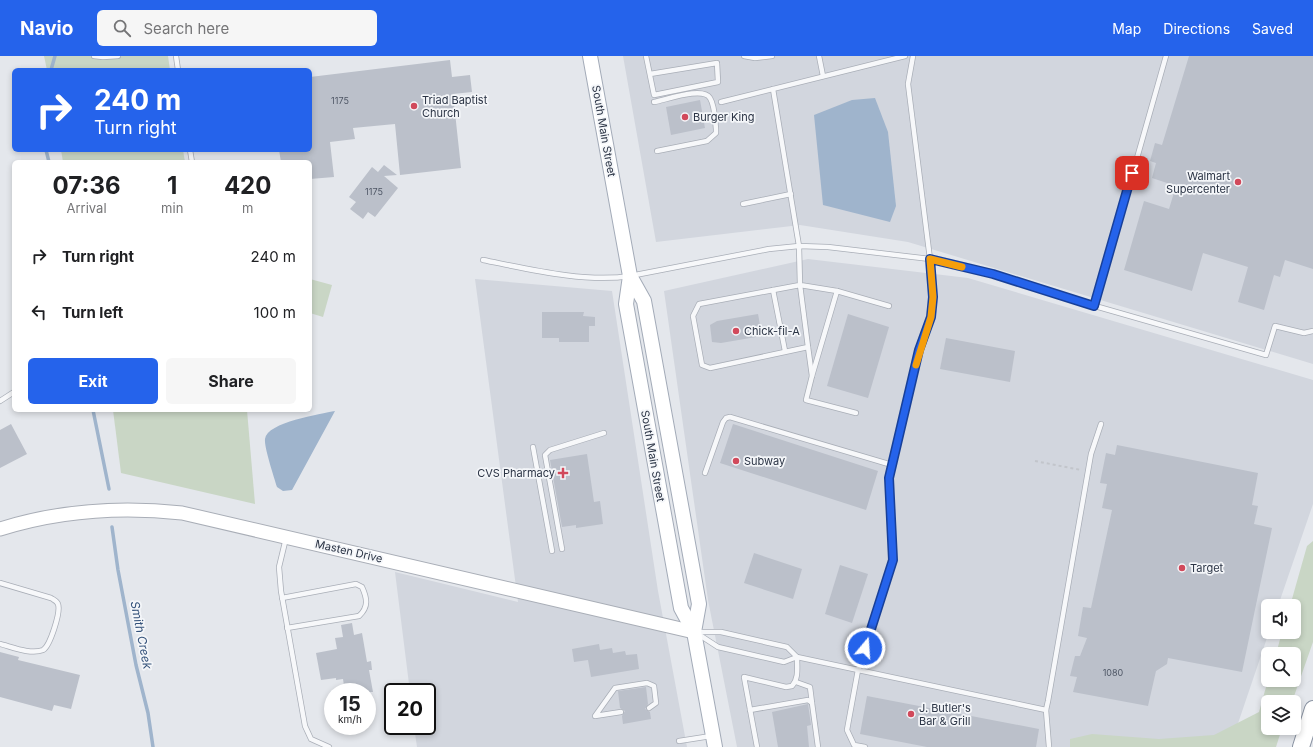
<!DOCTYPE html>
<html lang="en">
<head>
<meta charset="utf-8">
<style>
	:root { --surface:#fff; --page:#f6f6f6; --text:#202124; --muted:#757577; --accent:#2563eb }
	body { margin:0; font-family:Inter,sans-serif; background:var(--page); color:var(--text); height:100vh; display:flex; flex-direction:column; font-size:15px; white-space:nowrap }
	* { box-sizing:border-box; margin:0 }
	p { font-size:13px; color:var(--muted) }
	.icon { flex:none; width:22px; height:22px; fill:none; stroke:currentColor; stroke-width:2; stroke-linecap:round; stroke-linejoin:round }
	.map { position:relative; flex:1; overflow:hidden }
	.drawer { position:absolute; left:12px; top:104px; width:300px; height:252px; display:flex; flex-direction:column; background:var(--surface); border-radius:6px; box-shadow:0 2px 6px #0003 }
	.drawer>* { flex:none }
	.guide { position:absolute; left:12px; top:12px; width:300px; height:84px; border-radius:6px; box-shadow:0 2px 6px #0003; background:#2563eb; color:#fff; overflow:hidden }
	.controls { position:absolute; left:1261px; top:543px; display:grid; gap:8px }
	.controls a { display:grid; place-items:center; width:40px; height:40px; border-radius:6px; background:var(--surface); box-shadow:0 2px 6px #0003; font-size:20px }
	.speed { position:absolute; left:324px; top:627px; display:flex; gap:8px; font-size:20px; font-weight:700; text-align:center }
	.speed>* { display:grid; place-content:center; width:52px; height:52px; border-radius:50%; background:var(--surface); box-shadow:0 2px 6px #0003; line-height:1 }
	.speed small { font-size:10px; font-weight:400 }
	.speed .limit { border:2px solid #111; border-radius:6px; background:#fff; color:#111 }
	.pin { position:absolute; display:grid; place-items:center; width:34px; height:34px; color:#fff; margin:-17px; border-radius:8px; box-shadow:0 2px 6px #0006 }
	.me { position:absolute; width:44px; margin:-22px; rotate:18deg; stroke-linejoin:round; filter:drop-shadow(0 0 3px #0008) }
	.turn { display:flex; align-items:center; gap:14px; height:84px; padding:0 16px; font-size:18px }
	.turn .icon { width:52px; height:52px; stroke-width:2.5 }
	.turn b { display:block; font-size:28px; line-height:34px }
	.eta { display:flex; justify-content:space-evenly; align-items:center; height:68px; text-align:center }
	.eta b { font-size:24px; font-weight:700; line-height:28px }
	.action { display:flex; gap:8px; margin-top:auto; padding:8px 16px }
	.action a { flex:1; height:46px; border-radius:6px; background:var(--accent); color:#fff; font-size:16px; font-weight:700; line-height:46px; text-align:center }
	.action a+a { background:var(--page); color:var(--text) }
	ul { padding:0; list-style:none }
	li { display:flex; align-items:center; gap:12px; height:56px; padding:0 16px }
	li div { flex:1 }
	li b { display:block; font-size:15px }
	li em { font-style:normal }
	header { display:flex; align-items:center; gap:24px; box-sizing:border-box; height:56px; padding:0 20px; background:var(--accent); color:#fff }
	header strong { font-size:19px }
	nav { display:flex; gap:22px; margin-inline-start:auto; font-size:14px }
	.search { width:280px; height:36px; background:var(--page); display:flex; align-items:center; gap:10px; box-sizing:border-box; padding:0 14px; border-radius:6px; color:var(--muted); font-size:15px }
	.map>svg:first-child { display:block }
</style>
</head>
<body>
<header>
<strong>Navio</strong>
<div class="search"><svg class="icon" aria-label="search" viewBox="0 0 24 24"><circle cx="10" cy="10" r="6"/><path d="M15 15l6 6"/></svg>Search here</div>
<nav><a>Map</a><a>Directions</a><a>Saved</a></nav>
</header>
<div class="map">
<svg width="1313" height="691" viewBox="0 0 1313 691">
	<rect width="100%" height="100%" fill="#e4e7ec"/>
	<g fill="#d2d6de">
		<path d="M 623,0 L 1313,0 L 1313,308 L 908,186 L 800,169 L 656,186 Z"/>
		<path d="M 808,203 L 968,222 L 1313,324 L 1313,448 L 1278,550 L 1268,550 L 1269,576 L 1230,691 L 737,691 L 708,544 L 664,235 Z"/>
		<path d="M 475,223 L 612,235 L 658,535 L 687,691 L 417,691 L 414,670 L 427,670 L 427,636 L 410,636 L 395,516 L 518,546 Z"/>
	</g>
	<g fill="#c9d6c5">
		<path d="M 44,0 L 168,0 L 170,14 L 47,14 Z"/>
		<path d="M 61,94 L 183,94 L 185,106 L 63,106 Z"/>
		<path d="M 310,223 L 332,229 L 323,261 L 310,257 Z"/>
		<path d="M 113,354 L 247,354 L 255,448 L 121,417 Z"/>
		<path d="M 1313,485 L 1313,586 L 1292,646 L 1268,646 L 1268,672 L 1282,672 L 1276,691 L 1070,691 L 1070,683 L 1092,678 L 1159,683 L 1214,679 L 1259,656 L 1268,624 L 1294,624 L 1294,598 L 1276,598 L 1282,576 L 1294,576 L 1294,550 L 1290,550 L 1307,490 Z"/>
	</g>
	<g fill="#9fb4cc">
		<path d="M 875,42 L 888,76 L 896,150 L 890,166 L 823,149 L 814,59 L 852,44 Z"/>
		<path d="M 335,355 L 292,434 L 283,435 L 277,431 C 274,421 264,391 265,383 C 267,366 321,358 335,355 Z"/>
	</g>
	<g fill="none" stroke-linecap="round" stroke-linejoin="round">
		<g stroke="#9fb4cc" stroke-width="3.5">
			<path d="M 51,14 L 55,0"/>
			<path d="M 46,94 L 49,106"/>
			<path d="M 93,354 L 109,433"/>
			<path d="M 112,471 L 118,514 L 136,609 L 148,657 L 153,691"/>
		</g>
	</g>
	<g fill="#bbc0ca">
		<path d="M 1189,0 L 1313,0 L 1313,213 L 1285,204 L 1280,221 L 1274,219 L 1264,254 L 1238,246 L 1248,211 L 1203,197 L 1192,235 L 1124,214 L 1144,145 L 1169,153 L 1176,130 L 1152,122 L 1156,107 L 1150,105 L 1155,87 L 1162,89 Z"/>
		<path d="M 450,4 L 452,21 L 470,19 L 472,36 L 453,38 L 461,112 L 400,119 L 395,68 L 353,72 L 355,83 L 330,86 L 334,121 L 310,123 L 310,106 L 281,106 L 279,94 L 310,94 L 310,21 Z"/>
		<path d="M 700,44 L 705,72 L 671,79 L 666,51 Z"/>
		<path d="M 384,109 L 397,119 L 384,120 L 398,132 L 375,161 L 368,156 L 363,163 L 350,153 L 356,146 L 349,141 L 372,111 L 378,116 Z"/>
		<path d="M 542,256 L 584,256 L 583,260 L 595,261 L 595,270 L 589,270 L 589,286 L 559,286 L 559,282 L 542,282 Z"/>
		<path d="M 758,258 L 762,280 L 721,287 L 712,286 L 710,269 L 717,265 Z"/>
		<path d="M 848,258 L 889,271 L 868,342 L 827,330 Z"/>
		<path d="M 946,282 L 1015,295 L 1010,326 L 940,313 Z"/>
		<path d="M 11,368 L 27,398 L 0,412 L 0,374 Z"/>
		<path d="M 733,368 L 878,415 L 866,454 L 720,407 Z"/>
		<path d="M 1117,389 L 1258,417 L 1252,449 L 1258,450 L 1254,468 L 1272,472 L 1242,616 L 1168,602 L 1167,608 L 1156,615 L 1148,650 L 1073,636 L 1077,621 L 1070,620 L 1075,600 L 1080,600 L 1087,582 L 1078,580 L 1083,551 L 1091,552 L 1112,454 L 1102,452 L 1107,428 L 1100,427 L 1106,397 L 1115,399 Z"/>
		<path d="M 587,398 L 594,446 L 600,445 L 603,468 L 576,472 L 576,469 L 562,471 L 550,404 Z"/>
		<path d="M 754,497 L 802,513 L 793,543 L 744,527 Z"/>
		<path d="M 840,509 L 868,518 L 852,567 L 825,558 Z"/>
		<path d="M 352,567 L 354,579 L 362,577 L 367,606 L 371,605 L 372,614 L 369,614 L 373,636 L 345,636 L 343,623 L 336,624 L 336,622 L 321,624 L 316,597 L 337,593 L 335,582 L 343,581 L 341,569 Z"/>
		<path d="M 599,588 L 600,594 L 612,592 L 613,597 L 625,595 L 626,599 L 637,598 L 639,613 L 591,621 L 588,604 L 574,606 L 572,593 Z"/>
		<path d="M 0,596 L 19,601 L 18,604 L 80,619 L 71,653 L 54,649 L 52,655 L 0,641 Z"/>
		<path d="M 646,631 L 648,648 L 645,653 L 650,656 L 651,663 L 623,668 L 622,660 L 625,655 L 620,652 L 618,635 Z"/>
		<path d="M 867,640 L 1039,673 L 1036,691 L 927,691 L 860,678 Z"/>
		<path d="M 808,648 L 811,669 L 807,670 L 809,691 L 778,691 L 772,656 Z"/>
	</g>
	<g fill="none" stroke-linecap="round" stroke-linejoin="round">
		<defs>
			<g id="lane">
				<path d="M 94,0 L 103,1 L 118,0"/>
				<path d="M 176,0 L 178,14"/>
				<path d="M 646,0 L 654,39 L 718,26 L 717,7 L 650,18"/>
				<path d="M 744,0 L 755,2 L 772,0"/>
				<path d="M 819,0 L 823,20"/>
				<path d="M 773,33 L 799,190 L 800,229 L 808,291 L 710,312 L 702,309 L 693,260 L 699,248 L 800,229 L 837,235"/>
				<path d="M 654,46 C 666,44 703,30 710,42 C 715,50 715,64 716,73 L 716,77 L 707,85 L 657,95"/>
				<path d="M 721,46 L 905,0"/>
				<path d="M 190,94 L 192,106"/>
				<path d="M 743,148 L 791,138"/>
				<path d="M 483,204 C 528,213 585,227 630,220 L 769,193 L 799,190 L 828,191 L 930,203 L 993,218 L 1095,250 L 1266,299 L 1275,270 L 1304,277 L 1313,275"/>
				<path d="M 773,234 L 785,295"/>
				<path d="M 1095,250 L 1166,0"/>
				<path d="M 808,291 L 812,320 L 806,344 L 856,357"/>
				<path d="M 812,320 L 837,235 L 889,250"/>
				<path d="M 0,345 L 14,336"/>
				<path d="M 533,391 L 552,495"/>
				<path d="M 705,417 L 723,366 L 726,362 L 730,361 L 892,409"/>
				<path d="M 286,482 L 279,511 L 281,535 L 305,670 L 311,683 L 329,691"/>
				<path d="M 562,493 L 545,399 L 550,394 L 604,377"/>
				<path d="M 0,527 L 51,542 C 54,544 57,545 58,548 C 61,556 50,590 43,594 C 31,599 12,591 0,588"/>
				<path d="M 282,542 L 356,528 L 362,531 C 367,542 369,551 359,560 L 287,572"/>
				<path d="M 696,576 L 721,576 L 787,591 L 797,601 C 797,612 799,622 792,630 L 786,631 L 744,621 L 757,691"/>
				<path d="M 698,578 L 718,591 L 784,606 L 797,601 L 1046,654"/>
				<path d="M 796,626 L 810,631 L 812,647"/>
				<path d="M 750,654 L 808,644 L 812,647 L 818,691"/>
				<path d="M 621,656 L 595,660 L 615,632 L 647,627 L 654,630 L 656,647 L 649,652"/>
				<path d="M 679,685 L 711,680"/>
				<path d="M 865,691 L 854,689 L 847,674 L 858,614 L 893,504 L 889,422 L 919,294 L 931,261 L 933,241 L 930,203 L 908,28 L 913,0"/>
				<path d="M 1049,691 L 1046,654 L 1048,645 L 1091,398 L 1101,368"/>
			</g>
			<path id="secondary" d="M 0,473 C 61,454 119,450 182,457 L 694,576"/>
			<g id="primary">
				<path d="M 590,0 L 630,220 L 644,245 L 699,548 L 694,576 L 715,691"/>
				<path d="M 630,220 L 626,248 L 681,552 L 694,576"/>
			</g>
			<path id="highway" d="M 1301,691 L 1313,653"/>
		</defs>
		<use href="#lane" stroke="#a9aeb7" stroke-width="6"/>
		<use href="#secondary" stroke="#a9aeb7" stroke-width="15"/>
		<use href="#primary" stroke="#a3abb8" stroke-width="16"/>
		<use href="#highway" stroke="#8b94a3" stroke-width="18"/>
		<path stroke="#c2c5cb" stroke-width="2" stroke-dasharray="3 3" stroke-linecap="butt" d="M 1035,405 L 1081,414"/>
		<use href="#lane" stroke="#f7f8fa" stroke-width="4.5"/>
		<use href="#secondary" stroke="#fff" stroke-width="13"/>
		<use href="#primary" stroke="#fff" stroke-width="14"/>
		<use href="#highway" stroke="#fff" stroke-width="16"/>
	</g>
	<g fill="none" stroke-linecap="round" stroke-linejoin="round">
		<defs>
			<path id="route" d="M 865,592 L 893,504 L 889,422 L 919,294 L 931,261 L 933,241 L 930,203 L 993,218 L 1094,250 L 1132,117"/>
		</defs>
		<use href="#route" stroke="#184099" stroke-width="10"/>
		<use href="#route" stroke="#2563eb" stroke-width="7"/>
		<path stroke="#f59e0b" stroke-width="7" d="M 916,309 L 931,261 L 933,241 L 930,203 L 962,211"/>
	</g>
	<g fill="#d1495b" stroke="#f4f6f9" stroke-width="1.5">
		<circle cx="414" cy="50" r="4"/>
		<circle cx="685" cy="61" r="4"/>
		<circle cx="1238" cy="126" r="4"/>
		<circle cx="736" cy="275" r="4"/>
		<circle cx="736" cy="405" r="4"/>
		<path d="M561 411h4v4h4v4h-4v4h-4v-4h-4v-4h4z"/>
		<circle cx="1182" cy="512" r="4"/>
		<circle cx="911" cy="658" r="4"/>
	</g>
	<g text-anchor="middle" stroke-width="3.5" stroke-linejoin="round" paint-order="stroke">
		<g font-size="9" fill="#4f5766">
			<text x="340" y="48">1175</text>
			<text x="374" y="139">1175</text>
			<text x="1113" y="620">1080</text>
		</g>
		<g font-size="11" fill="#2b3445" stroke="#f4f6f9" text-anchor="start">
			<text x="422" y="48">Triad Baptist<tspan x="422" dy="13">Church</tspan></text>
			<text x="693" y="65">Burger King</text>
			<text x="1230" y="124" text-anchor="end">Walmart<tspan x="1230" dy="13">Supercenter</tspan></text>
			<text x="744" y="279">Chick-fil-A</text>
			<text x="744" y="409">Subway</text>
			<text x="555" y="421" text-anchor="end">CVS Pharmacy</text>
			<text x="1190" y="516">Target</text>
			<text x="919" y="656">J. Butler's<tspan x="919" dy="13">Bar &amp; Grill</tspan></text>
		</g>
		<g font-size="11" fill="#2b3445" stroke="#f4f6f9">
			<text transform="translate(604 75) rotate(80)" y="4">South Main Street</text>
			<text transform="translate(653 400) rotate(80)" y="4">South Main Street</text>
			<text transform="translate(349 495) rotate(13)" y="4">Masten Drive</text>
		</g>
		<g font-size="12" font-style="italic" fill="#34527a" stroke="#f4f6f9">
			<text transform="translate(141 579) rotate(79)" y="4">Smith Creek</text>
		</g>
	</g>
</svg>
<div class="controls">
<a><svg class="icon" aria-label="sound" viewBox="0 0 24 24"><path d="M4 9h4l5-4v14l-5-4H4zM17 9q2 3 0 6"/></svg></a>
<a><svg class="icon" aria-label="search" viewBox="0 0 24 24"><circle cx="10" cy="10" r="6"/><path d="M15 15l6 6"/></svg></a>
<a><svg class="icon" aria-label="layers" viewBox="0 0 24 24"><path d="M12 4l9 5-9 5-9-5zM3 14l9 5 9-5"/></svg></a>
</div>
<div class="speed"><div>15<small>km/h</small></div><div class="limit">20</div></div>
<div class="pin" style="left:1132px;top:117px;background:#d93025"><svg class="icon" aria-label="arrive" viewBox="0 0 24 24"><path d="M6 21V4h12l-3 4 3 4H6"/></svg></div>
<svg class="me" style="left:865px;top:592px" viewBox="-20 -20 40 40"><circle r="17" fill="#2563eb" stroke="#fff" stroke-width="3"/><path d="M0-11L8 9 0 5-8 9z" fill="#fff"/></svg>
<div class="guide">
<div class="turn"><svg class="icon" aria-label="right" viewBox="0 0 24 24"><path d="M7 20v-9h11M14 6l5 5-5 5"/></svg><div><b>240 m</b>Turn right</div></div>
</div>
<section class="drawer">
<div class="eta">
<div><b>07:36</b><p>Arrival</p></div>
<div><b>1</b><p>min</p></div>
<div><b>420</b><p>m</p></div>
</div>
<ul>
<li><svg class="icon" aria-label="right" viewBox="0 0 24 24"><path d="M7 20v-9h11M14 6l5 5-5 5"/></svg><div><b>Turn right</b></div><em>240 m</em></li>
<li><svg class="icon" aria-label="left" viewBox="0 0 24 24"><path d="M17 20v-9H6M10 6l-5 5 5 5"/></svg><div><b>Turn left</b></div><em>100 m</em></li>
</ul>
<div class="action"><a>Exit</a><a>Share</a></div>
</section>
</div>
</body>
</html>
